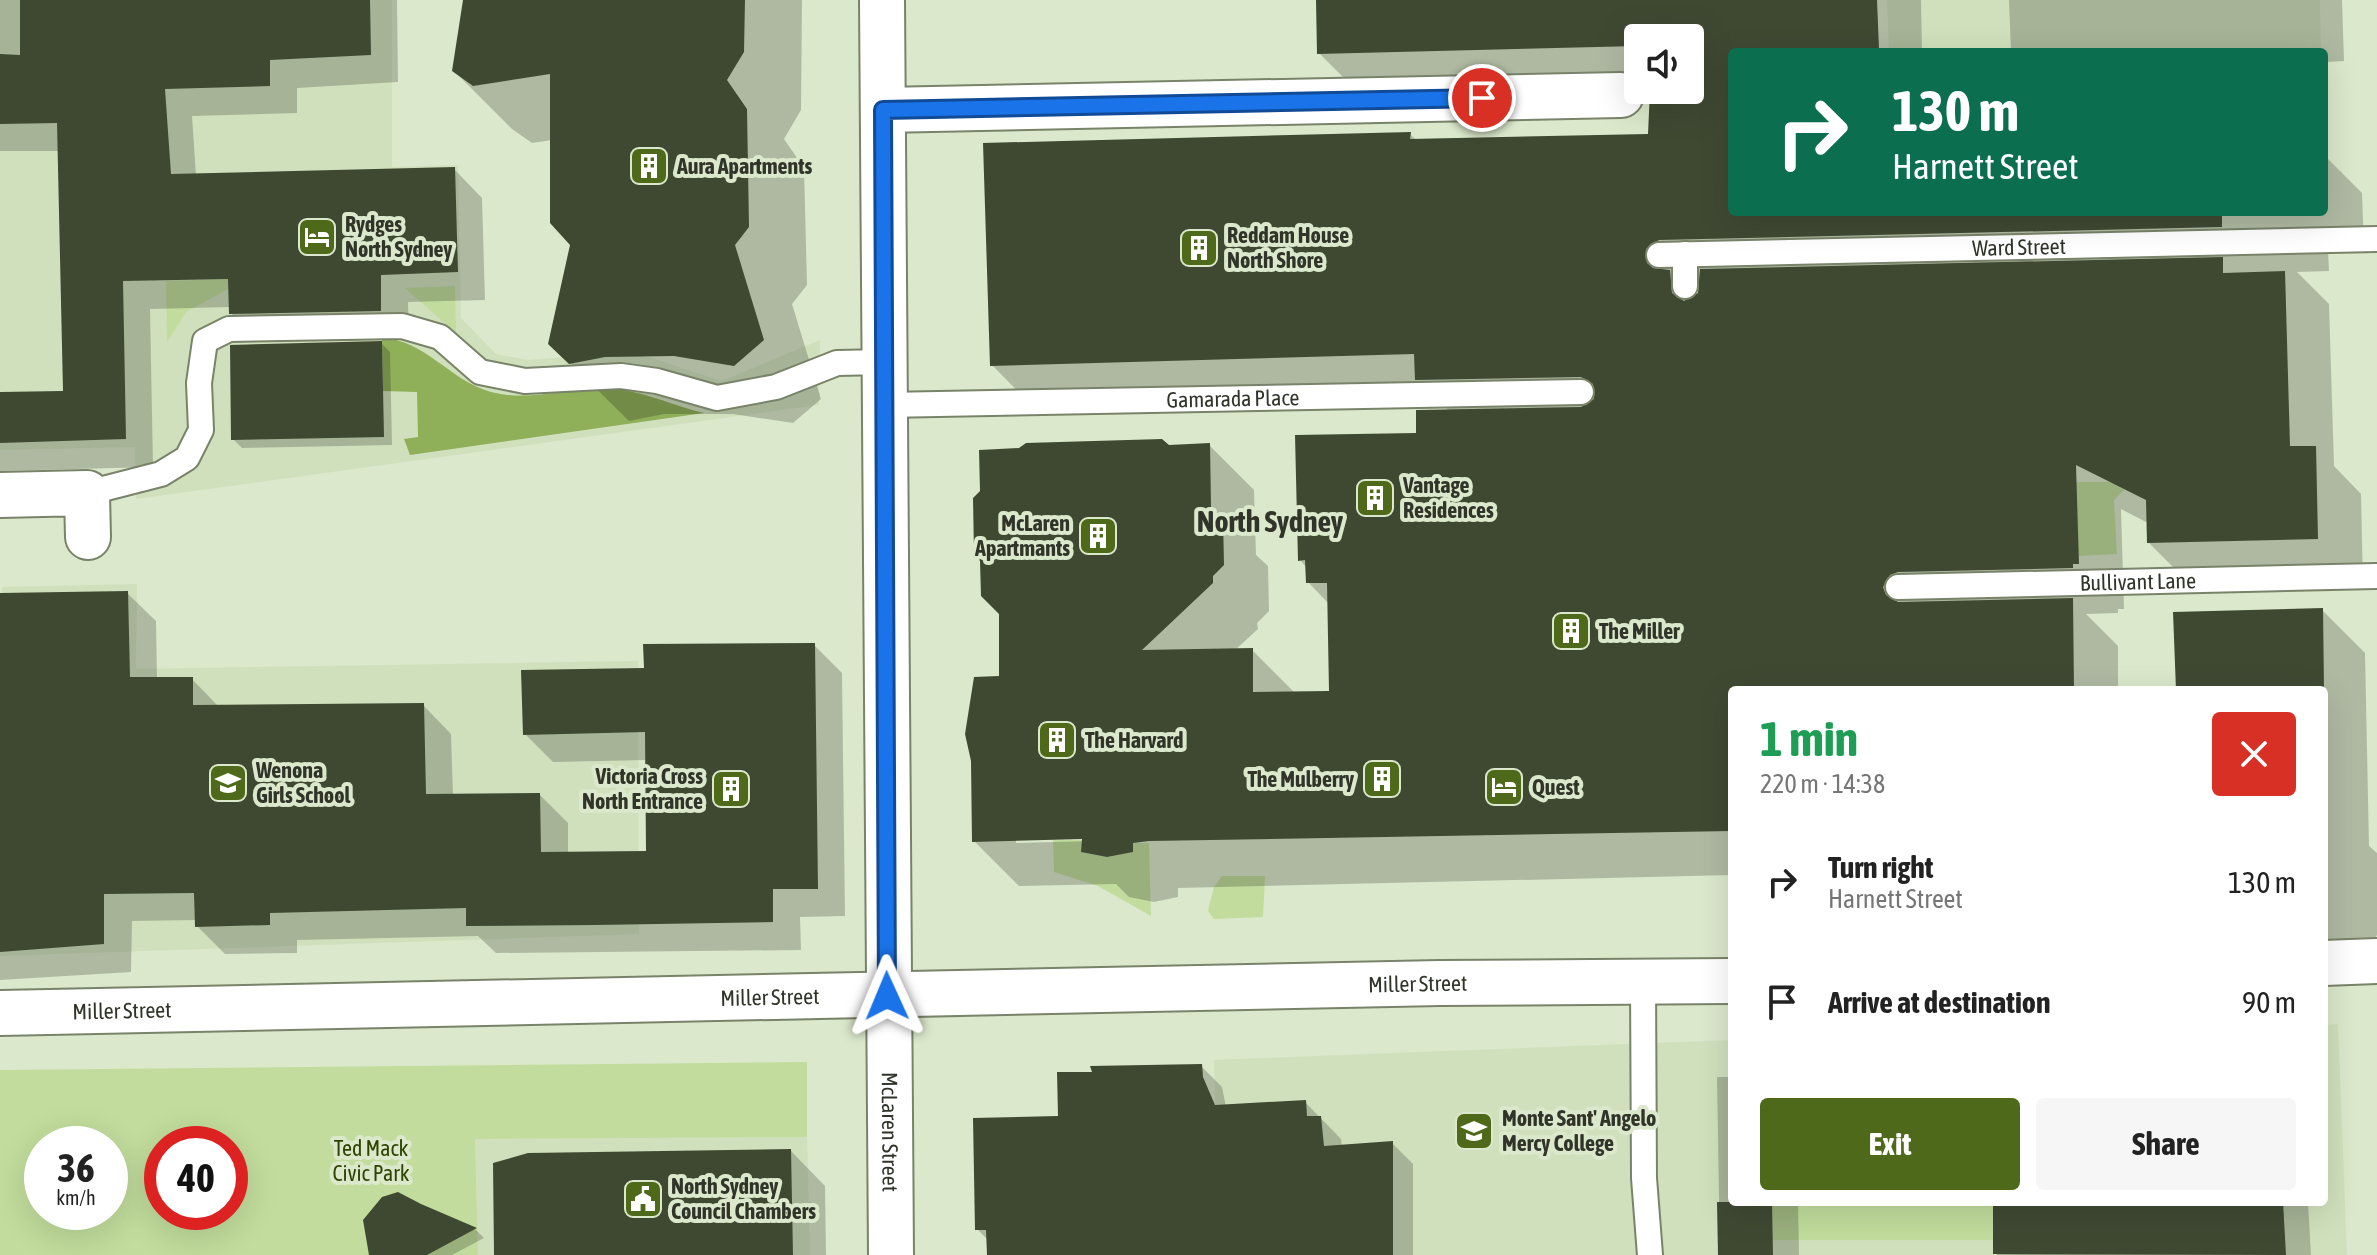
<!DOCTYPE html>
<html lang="en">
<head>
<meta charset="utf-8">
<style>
	:root { --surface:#fff; --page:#f6f6f6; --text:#222; --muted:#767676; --accent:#4e691a }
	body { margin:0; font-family:"Asap Condensed",sans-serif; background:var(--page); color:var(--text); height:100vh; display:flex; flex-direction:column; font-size:30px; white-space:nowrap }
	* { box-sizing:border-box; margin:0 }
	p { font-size:26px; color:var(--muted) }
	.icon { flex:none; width:44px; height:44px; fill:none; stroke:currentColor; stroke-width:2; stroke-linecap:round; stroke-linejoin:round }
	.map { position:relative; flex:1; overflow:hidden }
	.side { position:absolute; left:1728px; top:686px; width:600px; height:520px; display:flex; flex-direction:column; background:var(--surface); border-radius:8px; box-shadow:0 8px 32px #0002 }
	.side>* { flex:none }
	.banner { position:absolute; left:1728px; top:48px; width:600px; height:168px; border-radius:8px; box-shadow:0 8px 32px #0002; background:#0b6e4f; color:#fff; overflow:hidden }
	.tools { position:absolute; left:1624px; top:24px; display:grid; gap:16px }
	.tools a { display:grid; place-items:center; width:80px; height:80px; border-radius:8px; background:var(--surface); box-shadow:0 8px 32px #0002; font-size:40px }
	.speed { position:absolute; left:24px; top:1126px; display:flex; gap:16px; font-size:40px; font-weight:700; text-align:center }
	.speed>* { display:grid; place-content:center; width:104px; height:104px; border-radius:50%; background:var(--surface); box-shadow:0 8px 32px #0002; line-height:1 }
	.speed small { font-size:20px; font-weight:400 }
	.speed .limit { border:12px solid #d22; background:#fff; color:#111 }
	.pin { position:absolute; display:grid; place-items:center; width:68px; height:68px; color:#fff; margin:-34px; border:4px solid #fff; border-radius:50%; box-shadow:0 2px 8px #0007 }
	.me { position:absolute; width:88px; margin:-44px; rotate:359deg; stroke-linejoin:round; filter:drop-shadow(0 0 6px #0008) }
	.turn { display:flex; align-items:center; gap:28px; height:168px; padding:0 32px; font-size:36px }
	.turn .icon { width:104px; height:104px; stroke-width:2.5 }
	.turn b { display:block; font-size:56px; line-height:68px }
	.round { display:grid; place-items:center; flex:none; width:84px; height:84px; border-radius:8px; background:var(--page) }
	.headline { display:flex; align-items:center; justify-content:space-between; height:136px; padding:0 32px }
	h1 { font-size:48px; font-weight:700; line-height:60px; color:#1e9e55 }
	.action { display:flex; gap:16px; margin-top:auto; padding:16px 32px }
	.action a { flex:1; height:92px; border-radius:8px; background:var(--accent); color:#fff; font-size:32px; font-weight:700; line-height:92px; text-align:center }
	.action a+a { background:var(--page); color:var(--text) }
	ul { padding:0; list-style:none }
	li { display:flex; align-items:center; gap:24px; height:120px; padding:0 32px }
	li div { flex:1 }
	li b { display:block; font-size:30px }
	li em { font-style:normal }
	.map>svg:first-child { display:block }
</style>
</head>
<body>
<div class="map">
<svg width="2377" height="1255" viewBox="0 0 2377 1255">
	<rect width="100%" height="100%" fill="#dbe8cb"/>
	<g fill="#d0e0bc">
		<path d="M 0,0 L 392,0 L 392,167 L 458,165 L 461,318 L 496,354 L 528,360 L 633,352 L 722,381 L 820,340 L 819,405 L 136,499 L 135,447 L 0,450 Z"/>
		<path d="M 1887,0 L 2320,0 L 2321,52 L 1889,52 Z"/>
		<path d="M 137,584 L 136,669 L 638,661 L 639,934 L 0,956 L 2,587 Z"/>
		<path d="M 2338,1024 L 2347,1255 L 1219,1255 L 1214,1060 L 1732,1040 L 1732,1202 L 2324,1202 L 2324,1025 Z"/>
		<path d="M 807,1137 L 810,1255 L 478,1255 L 475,1139 Z"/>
	</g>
	<g fill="#c1dc9c" fill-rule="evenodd">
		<path d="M 228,279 L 228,289 L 186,312 L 167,342 L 166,281 Z"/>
		<path d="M 455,286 L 456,333 L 405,288 Z"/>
		<path d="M 2076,482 L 2125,482 L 2125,489 L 2114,500 L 2117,554 L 2078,556 Z"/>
		<path d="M 1053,840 L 1082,840 L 1082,852 L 1107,857 L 1133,852 L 1133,843 L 1149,843 L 1151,916 L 1098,886 L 1054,872 Z"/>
		<path d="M 1222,876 L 1265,876 L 1263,917 L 1214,919 L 1208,911 L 1214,887 Z"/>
		<path d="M 807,1062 L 807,1137 L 475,1139 L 478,1255 L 0,1255 L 0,1070 ZM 42,1144 L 110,1144 L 110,1212 L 42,1212 ZM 162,1144 L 230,1144 L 230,1212 L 162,1212 Z"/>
		<path d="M 1772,1202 L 1993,1202 L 1993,1240 L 1773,1240 Z"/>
	</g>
	<path fill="#8fb059" d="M 382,338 C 426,340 450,381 491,392 C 530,402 564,388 602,388 C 636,388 671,405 704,413 L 410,455 L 404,439 L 418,437 L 417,392 L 383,391 Z"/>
	<g fill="#0003" fill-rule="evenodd">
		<path d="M 0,0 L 397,0 L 398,82 L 297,88 L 297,113 L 192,116 L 196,176 L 454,169 L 482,198 L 485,300 L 408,302 L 409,339 L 259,341 L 231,313 L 231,307 L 150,309 L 153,467 L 0,471 L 0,394 L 65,393 L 59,151 L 0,151 Z"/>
		<path d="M 464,0 L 802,0 L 801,110 L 784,139 L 804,168 L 807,285 L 792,304 L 821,399 L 793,423 L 733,414 L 664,414 L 629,421 L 550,343 L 572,245 L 552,140 L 532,143 L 512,129 L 454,71 Z"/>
		<path d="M 1318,0 L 1921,0 L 1922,52 L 1732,52 L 1732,212 L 2324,212 L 2324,52 L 2011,52 L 2009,0 L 2342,0 L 2344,61 L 2327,62 L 2328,159 L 2362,193 L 2364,250 L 2328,251 L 2329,271 L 2297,272 L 2329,304 L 2334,466 L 2361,494 L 2363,584 L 2194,588 L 2148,542 L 2148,523 L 2121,509 L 2124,609 L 2118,609 L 2118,613 L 2086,614 L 2118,646 L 2118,690 L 1732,690 L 1732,875 L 1178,888 L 1178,897 L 1154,902 L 1129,897 L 1116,884 L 1019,886 L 974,841 L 1001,677 L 1169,447 L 1209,445 L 1254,490 L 1256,555 L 1268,566 L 1269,611 L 1257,623 L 1258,629 L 1235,650 L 1252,650 L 1295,693 L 1331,693 L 1329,604 L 1308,582 L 1307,568 L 1300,560 L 1418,435 L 1449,411 L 1437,400 L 1037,411 L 992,365 L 1410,134 L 1417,141 L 1650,136 L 1652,91 L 1365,99 L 1319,53 ZM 1638,38 L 1690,38 L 1690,90 L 1638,90 ZM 1701,286 L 1700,294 L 1695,297 L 1696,288 ZM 1092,837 L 1092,841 L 1016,843 L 1016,839 Z"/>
		<path d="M 381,343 L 390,352 L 392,445 L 242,448 L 233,439 Z"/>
		<path d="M 127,593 L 156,621 L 157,679 L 192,679 L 219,707 L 423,705 L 451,734 L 453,796 L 540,795 L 568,823 L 568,854 L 648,853 L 647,760 L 553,762 L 525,734 L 646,669 L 814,645 L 842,673 L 845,916 L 800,917 L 801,950 L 496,953 L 478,936 L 297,940 L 297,953 L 225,954 L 197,926 L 197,920 L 132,921 L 131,972 L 0,980 L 0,595 Z"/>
		<path d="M 2322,610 L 2365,653 L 2369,846 L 2377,853 L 2377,935 L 2371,943 L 2324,944 L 2324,690 L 2178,690 Z"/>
		<path d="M 1201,1066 L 1222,1087 L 1226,1107 L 1305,1102 L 1341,1139 L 1342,1147 L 1392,1143 L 1413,1164 L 1413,1255 L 989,1255 L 988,1240 L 977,1229 L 1060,1118 Z"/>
		<path d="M 1717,1077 L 1732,1077 L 1732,1202 L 1798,1202 L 1799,1255 L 1720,1255 Z"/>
		<path d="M 791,1151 L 825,1186 L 826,1255 L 496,1255 Z"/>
		<path d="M 398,1194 L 476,1230 L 484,1238 L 452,1255 L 369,1255 Z"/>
		<path d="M 1996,1202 L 2308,1202 L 2311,1255 L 1997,1255 Z"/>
	</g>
	<g fill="#3f4932">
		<path d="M 20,0 L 370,0 L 371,55 L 270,60 L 270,86 L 165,89 L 171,174 L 455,167 L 458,272 L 381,275 L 381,311 L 229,314 L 228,279 L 123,281 L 126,439 L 0,443 L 0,392 L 63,391 L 57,123 L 0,124 L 0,54 L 20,55 Z"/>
		<path d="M 463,0 L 745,0 L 744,52 L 727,80 L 747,109 L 749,227 L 735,245 L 764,340 L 734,366 L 674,356 L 605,357 L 569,364 L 548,344 L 570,245 L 550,223 L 550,74 L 473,86 L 452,71 Z"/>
		<path d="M 1316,0 L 1877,0 L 1879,49 L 1732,52 L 1732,212 L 2222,212 L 2222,227 L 1659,240 L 1646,249 L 1647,263 L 1653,268 L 1670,270 L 1672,293 L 1684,301 L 1698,293 L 1700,269 L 2223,257 L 2223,273 L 2285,271 L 2290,446 L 2316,446 L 2318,539 L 2147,543 L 2146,500 L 2076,465 L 2079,564 L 2073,564 L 2073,568 L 1898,572 L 1890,575 L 1883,587 L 1886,595 L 1898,602 L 2073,598 L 2074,690 L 1732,690 L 1732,831 L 1149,841 L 1133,843 L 1133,852 L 1107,857 L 1081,852 L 1082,839 L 972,842 L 971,761 L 965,734 L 974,677 L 999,676 L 999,614 L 981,596 L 980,561 L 974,554 L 973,498 L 980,491 L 979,450 L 1019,448 L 1026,443 L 1162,439 L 1169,445 L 1210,443 L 1211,507 L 1223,518 L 1224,565 L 1213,576 L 1213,583 L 1142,650 L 1253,648 L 1253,692 L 1329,691 L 1327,583 L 1306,583 L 1305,560 L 1298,561 L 1295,435 L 1416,433 L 1416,410 L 1581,407 L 1594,399 L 1593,384 L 1581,377 L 1415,380 L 1414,354 L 990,366 L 983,143 L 1411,132 L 1410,139 L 1648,134 L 1650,90 L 1690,90 L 1690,38 L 1638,38 L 1638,46 L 1317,54 Z"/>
		<path d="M 382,341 L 384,437 L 231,440 L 230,345 Z"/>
		<path d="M 128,591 L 130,677 L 193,677 L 193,705 L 424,703 L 426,794 L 540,793 L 541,852 L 646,851 L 645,732 L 523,735 L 521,670 L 644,668 L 643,644 L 815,643 L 818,889 L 773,889 L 773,922 L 595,925 L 466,926 L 466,908 L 270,913 L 270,925 L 195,927 L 194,893 L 104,894 L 104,944 L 0,952 L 0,593 Z"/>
		<path d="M 2323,608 L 2324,690 L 2176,690 L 2173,612 Z"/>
		<path d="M 1202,1064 L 1203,1077 L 1215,1105 L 1306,1100 L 1307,1116 L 1321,1116 L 1324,1146 L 1393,1141 L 1393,1255 L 987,1255 L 986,1230 L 975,1230 L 973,1118 L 1058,1116 L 1057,1072 L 1092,1072 L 1090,1066 Z"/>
		<path d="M 791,1149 L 793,1255 L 494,1255 L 493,1163 L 528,1153 Z"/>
		<path d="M 398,1192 L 421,1204 L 477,1228 L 427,1255 L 369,1255 L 363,1220 L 382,1197 Z"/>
		<path d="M 1717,1202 L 1772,1202 L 1773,1255 L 1718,1255 Z"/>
		<path d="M 1993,1202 L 2283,1202 L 2286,1255 L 1993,1254 Z"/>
	</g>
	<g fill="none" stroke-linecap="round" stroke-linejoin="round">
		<defs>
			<g id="service">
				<path d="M 1685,254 L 1685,286"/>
				<path id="s1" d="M 1659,255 L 2377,239"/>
				<path id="s2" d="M 885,405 L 1581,392"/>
				<path d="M 87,493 L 161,474 L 187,458 L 201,430 L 199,383 L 205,341 L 229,329 L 402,326 L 440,337 L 480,372 L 525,381 L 621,376 L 657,381 L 717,398 L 776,387 L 837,363 L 884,362"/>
				<path id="s3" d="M 1898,587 L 2377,576"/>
				<path d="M 1643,982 L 1644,1178 L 1650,1255"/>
			</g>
			<g id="minor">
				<path d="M 883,110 L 1621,95"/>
				<path d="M 0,495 L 87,493 L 88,537"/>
			</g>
			<g id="tertiary">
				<path id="s4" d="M 882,0 L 891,1255"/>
			</g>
			<g id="secondary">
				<path d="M 2324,963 L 2377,961"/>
				<path id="s5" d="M 0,1013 L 1440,983 L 1732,981"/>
			</g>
		</defs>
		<use href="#service" stroke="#788369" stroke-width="28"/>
		<use href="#minor" stroke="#788369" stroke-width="48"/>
		<use href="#tertiary" stroke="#788369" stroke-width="48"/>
		<use href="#secondary" stroke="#788369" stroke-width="48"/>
		<use href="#service" stroke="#fff" stroke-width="24"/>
		<use href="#minor" stroke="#fff" stroke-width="44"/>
		<use href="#tertiary" stroke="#fff" stroke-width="44"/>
		<use href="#secondary" stroke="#fff" stroke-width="44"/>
	</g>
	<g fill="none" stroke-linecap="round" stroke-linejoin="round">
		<defs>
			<path id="route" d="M 887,996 L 883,110 L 1482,98"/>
		</defs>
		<use href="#route" stroke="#114b97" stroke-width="20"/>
		<use href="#route" stroke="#1a73e8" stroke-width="14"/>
	</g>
	<defs>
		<symbol id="building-square" viewBox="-11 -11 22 22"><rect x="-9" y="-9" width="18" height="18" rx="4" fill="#4e691a" stroke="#dbe8cb"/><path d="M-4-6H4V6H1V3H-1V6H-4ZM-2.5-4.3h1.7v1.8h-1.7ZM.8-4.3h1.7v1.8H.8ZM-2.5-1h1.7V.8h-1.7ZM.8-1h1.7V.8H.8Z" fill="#fff"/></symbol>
		<symbol id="hotel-square" viewBox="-11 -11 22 22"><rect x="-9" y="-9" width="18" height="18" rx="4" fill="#4e691a" stroke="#dbe8cb"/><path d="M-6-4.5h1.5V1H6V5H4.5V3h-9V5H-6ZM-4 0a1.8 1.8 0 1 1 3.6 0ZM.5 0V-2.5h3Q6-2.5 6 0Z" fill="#fff"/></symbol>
		<symbol id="school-square" viewBox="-11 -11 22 22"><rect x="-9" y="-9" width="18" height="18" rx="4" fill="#4e691a" stroke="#dbe8cb"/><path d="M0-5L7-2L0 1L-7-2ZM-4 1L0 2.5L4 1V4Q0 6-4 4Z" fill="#fff"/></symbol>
		<symbol id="civic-square" viewBox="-11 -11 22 22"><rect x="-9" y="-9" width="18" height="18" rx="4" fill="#4e691a" stroke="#dbe8cb"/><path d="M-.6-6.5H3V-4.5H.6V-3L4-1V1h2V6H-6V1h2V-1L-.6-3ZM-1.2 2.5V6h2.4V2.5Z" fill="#fff"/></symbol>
	</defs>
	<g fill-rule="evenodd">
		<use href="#building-square" x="627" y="144" width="44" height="44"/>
		<use href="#hotel-square" x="295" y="215" width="44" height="44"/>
		<use href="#building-square" x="1177" y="226" width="44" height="44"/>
		<use href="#building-square" x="1353" y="476" width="44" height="44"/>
		<use href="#building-square" x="1076" y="514" width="44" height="44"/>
		<use href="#building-square" x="1549" y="609" width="44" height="44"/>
		<use href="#building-square" x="1035" y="718" width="44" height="44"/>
		<use href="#building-square" x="1360" y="757" width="44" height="44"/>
		<use href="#school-square" x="206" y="761" width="44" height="44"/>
		<use href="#hotel-square" x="1482" y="765" width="44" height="44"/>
		<use href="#building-square" x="709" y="767" width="44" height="44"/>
		<use href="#school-square" x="1452" y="1109" width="44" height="44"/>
		<use href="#civic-square" x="621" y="1177" width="44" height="44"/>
	</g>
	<g text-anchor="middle" stroke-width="8" stroke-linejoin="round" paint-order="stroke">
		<g font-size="22" font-weight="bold" fill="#303429" stroke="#dbe8cb" text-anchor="start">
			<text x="677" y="174">Aura Apartments</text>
			<text x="345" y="232">Rydges<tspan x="345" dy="25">North Sydney</tspan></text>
			<text x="1227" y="243">Reddam House<tspan x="1227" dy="25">North Shore</tspan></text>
			<text x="1403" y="493">Vantage<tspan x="1403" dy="25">Residences</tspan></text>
			<text x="1070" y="531" text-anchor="end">McLaren<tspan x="1070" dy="25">Apartmants</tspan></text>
			<text x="1599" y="639">The Miller</text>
			<text x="1085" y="748">The Harvard</text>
			<text x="256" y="778">Wenona<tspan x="256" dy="25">Girls School</tspan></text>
			<text x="703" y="784" text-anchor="end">Victoria Cross<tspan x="703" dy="25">North Entrance</tspan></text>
			<text x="1354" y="787" text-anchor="end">The Mulberry</text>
			<text x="1532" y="795">Quest</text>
			<text x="1502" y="1126">Monte Sant' Angelo<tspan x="1502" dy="25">Mercy College</tspan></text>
			<text x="671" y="1194">North Sydney<tspan x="671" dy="25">Council Chambers</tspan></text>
		</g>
		<g font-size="22" fill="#303429" stroke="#dbe8cb">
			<text dy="8" stroke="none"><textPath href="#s1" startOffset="360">Ward Street</textPath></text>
			<text dy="8" stroke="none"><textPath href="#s2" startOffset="348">Gamarada Place</textPath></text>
			<text dy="8" stroke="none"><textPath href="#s3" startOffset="240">Bullivant Lane</textPath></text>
			<text dy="8" stroke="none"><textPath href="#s5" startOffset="1418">Miller Street</textPath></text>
			<text dy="8" stroke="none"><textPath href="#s5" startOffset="770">Miller Street</textPath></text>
			<text dy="8" stroke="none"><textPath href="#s5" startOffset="122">Miller Street</textPath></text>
			<text dy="8" stroke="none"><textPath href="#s4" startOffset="1132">McLaren Street</textPath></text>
		</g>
		<g font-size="22" fill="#304401" stroke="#dbe8cb">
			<text x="371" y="1156">Ted Mack<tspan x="371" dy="25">Civic Park</tspan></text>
		</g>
		<g font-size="30" font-weight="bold" fill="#303429" stroke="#dbe8cb">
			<text x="1270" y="532">North Sydney</text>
		</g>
	</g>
</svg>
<div class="tools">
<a><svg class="icon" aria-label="sound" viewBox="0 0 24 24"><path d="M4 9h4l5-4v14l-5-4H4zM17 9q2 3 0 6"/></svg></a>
</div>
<div class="speed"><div>36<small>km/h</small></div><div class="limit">40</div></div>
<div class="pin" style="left:1482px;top:98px;background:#d93025"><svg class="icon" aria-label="arrive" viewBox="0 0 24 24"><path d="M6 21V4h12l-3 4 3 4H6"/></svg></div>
<svg class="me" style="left:887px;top:996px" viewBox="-20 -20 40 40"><path d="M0-17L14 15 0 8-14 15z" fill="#1a73e8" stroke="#fff" stroke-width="4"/></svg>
<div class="banner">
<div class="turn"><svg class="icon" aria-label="right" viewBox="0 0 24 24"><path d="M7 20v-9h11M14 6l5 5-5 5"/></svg><div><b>130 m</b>Harnett Street</div></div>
</div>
<section class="side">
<div class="headline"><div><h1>1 min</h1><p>220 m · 14:38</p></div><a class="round" style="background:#d93025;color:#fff"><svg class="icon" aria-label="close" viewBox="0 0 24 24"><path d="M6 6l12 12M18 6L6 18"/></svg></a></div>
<ul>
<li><svg class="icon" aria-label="right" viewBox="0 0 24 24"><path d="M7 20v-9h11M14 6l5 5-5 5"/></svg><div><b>Turn right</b><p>Harnett Street</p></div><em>130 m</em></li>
<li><svg class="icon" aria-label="arrive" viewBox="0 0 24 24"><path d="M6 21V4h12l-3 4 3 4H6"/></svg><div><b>Arrive at destination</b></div><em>90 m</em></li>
</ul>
<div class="action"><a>Exit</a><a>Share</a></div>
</section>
</div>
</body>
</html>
